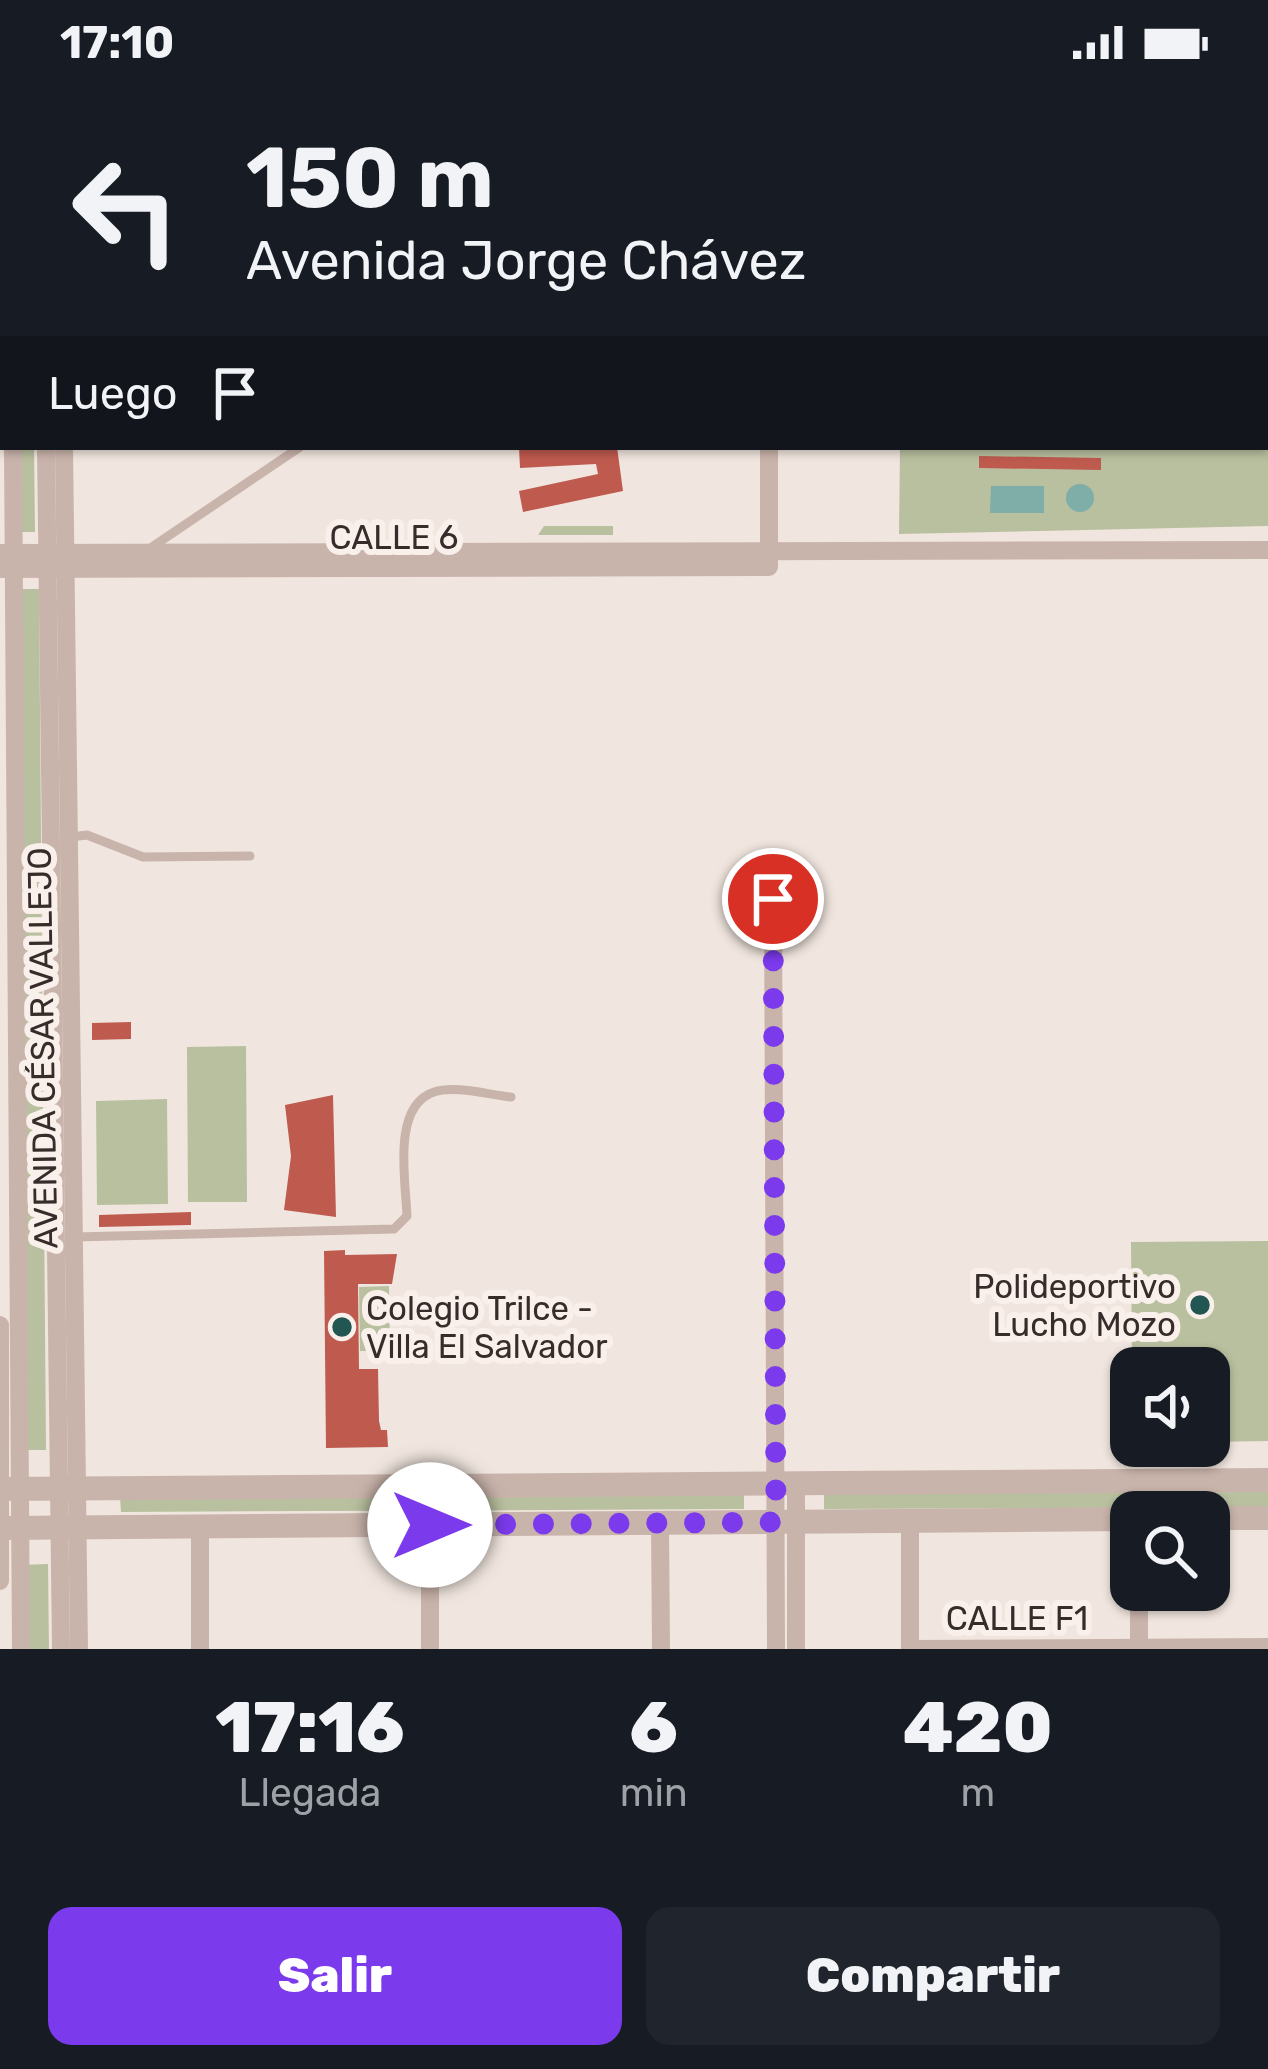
<!DOCTYPE html>
<html lang="es">
<head>
<meta charset="utf-8">
<style>
	:root { --surface:#171b24; --page:#20242c; --text:#f1f3f6; --muted:#9ea1a6; --accent:#7c3aed }
	body { margin:0; font-family:Rubik,sans-serif; background:var(--page); color:var(--text); height:100vh; display:flex; flex-direction:column; font-size:45px; white-space:nowrap }
	* { box-sizing:border-box; margin:0 }
	p { font-size:39px; color:var(--muted) }
	.icon { flex:none; width:66px; height:66px; fill:none; stroke:currentColor; stroke-width:2; stroke-linecap:round; stroke-linejoin:round }
	.map { position:relative; height:1565px; overflow:hidden }
	.sheet { display:flex; flex-direction:column; background:var(--surface); flex:1 }
	.sheet>* { flex:none }
	.hud { position:absolute; left:0px; top:0px; width:1269px; height:366px; box-shadow:0 3px 9px #0004; background:#171b24; color:var(--text); overflow:hidden }
	.fabs { position:absolute; left:1110px; top:1263px; display:grid; gap:24px }
	.fabs a { display:grid; place-items:center; width:120px; height:120px; border-radius:24px; background:var(--surface); box-shadow:0 3px 9px #0004; font-size:60px }
	.pin { position:absolute; display:grid; place-items:center; width:102px; height:102px; color:#fff; margin:-51px; border:6px solid #fff; border-radius:50%; box-shadow:0 3px 12px #0007 }
	.me { position:absolute; width:132px; margin:-66px; rotate:90deg; stroke-linejoin:round; filter:drop-shadow(0 0 9px #0008) }
	.turn { display:flex; align-items:center; gap:42px; height:252px; padding:0 48px; font-size:54px }
	.turn .icon { width:156px; height:156px; stroke-width:2.5 }
	.turn b { display:block; font-size:84px; line-height:102px }
	.then { display:flex; align-items:center; height:114px; padding:0 48px; background:#0003; gap:24px; font-size:45px }
	.eta { display:flex; justify-content:space-evenly; align-items:center; height:204px; text-align:center }
	.eta b { font-size:72px; font-weight:800; line-height:84px }
	.button { display:flex; gap:24px; margin-top:auto; padding:24px 48px }
	.button a { flex:1; height:138px; border-radius:24px; background:var(--accent); color:#fff; font-size:48px; font-weight:800; line-height:138px; text-align:center }
	.button a+a { background:var(--page); color:var(--text) }
	.status { display:flex; justify-content:space-between; align-items:center; height:84px; padding:0 60px; background:var(--surface); direction:ltr }
	.status svg { height:33px; fill:currentColor }
	.map>svg:first-child { display:block }
</style>
</head>
<body>
<div class="status"><b>17:10</b><svg viewBox="0 0 49 12"><path d="M0 12V9h3v3zM5 12V6h3v6zM10 12V3h3v9zM15 12V0h3v12zM26 1h20v11H26zM47 4h2v5h-2z"/></svg></div>
<div class="map">
<svg width="1268" height="1565" viewBox="0 0 1268 1565">
	<rect width="100%" height="100%" fill="#f1e6df"/>
	<g fill="#b9c09f">
		<path d="M 1268,222 L 1268,442 L 899,450 L 900,363 L 1266,363 Z"/>
		<path d="M 21,363 L 34,363 L 35,448 L 22,448 Z"/>
		<path d="M 544,442 L 613,442 L 613,451 L 538,451 Z"/>
		<path d="M 18,505 L 39,505 L 46,1366 L 25,1366 Z"/>
		<path d="M 246,962 L 247,1118 L 188,1118 L 187,963 Z"/>
		<path d="M 167,1015 L 168,1120 L 97,1121 L 96,1017 Z"/>
		<path d="M 1268,1157 L 1268,1357 L 1209,1358 L 1209,1284 L 1132,1284 L 1131,1158 Z"/>
		<path d="M 389,1202 L 390,1267 L 360,1267 L 359,1203 Z"/>
		<path d="M 1268,1408 L 1268,1423 L 824,1425 L 824,1409 Z"/>
		<path d="M 744,1410 L 744,1425 L 121,1428 L 120,1413 Z"/>
		<path d="M 48,1480 L 49,1565 L 21,1565 L 20,1481 Z"/>
	</g>
	<g fill="#7fada8">
		<circle cx="1080" cy="414" r="14"/>
		<path d="M 991,402 L 1044,402 L 1044,429 L 990,429 Z"/>
	</g>
	<g fill="#bf5a4f">
		<path d="M 519,363 L 617,363 L 623,407 L 523,428 L 519,407 L 598,390 L 596,380 L 520,384 Z"/>
		<path d="M 979,372 L 1101,374 L 1101,386 L 979,384 Z"/>
		<path d="M 131,938 L 131,955 L 92,956 L 92,939 Z"/>
		<path d="M 333,1011 L 336,1133 L 284,1126 L 291,1072 L 285,1021 Z"/>
		<path d="M 191,1128 L 191,1141 L 99,1143 L 99,1131 Z"/>
		<path d="M 345,1166 L 345,1171 L 397,1170 L 392,1200 L 358,1200 L 359,1285 L 378,1285 L 379,1337 L 381,1346 L 387,1346 L 388,1363 L 326,1364 L 324,1167 Z"/>
	</g>
	<g fill="none" stroke-linecap="round" stroke-linejoin="round">
		<path stroke="#b59e95" stroke-width="3" stroke-dasharray="6 6" stroke-linecap="butt" d="M 0,111 L 3,111"/>
		<g stroke="#c9b4ab" stroke-width="9">
			<path d="M 511,3 L 532,0"/>
			<path d="M 149,465 L 300,363"/>
			<path d="M 70,753 L 87,751 L 143,773 L 250,772"/>
			<path d="M 75,1153 L 394,1145 L 407,1132 C 406,1099 391,1022 434,1008 C 455,1001 489,1011 511,1013"/>
		</g>
		<g stroke="#c9b4ab" stroke-width="18">
			<path d="M 32,0 L 34,3"/>
			<path d="M 764,0 L 764,3"/>
			<path d="M 144,3 L 148,0"/>
			<path d="M 0,5 L 7,0"/>
			<path d="M 0,56 L 3,58"/>
			<path d="M 13,363 L 21,1565"/>
			<path d="M 46,363 L 61,1565"/>
			<path d="M 64,363 L 79,1565"/>
			<path d="M 0,469 L 1268,466"/>
			<path d="M 0,485 L 769,483 L 769,363"/>
			<path d="M 773,815 L 776,1565"/>
			<path d="M 0,1241 L 0,1497"/>
			<path d="M 910,1437 L 910,1565"/>
			<path d="M 660,1440 L 661,1565"/>
			<path d="M 200,1443 L 200,1565"/>
			<path d="M 430,1565 L 430,1441"/>
			<path d="M 796,1565 L 796,1400"/>
			<path d="M 910,1565 L 1268,1563"/>
			<path d="M 1139,1565 L 1139,1506"/>
		</g>
		<g stroke="#c9b4ab" stroke-width="24">
			<path d="M 0,1405 L 1268,1396"/>
			<path d="M 1209,1434 L 1268,1434"/>
			<path d="M 0,1444 L 1131,1435"/>
		</g>
	</g>
	<g fill="none" stroke-linecap="round" stroke-linejoin="round">
		<path stroke="#7c3aed" stroke-width="21" stroke-dasharray="0 37.8" d="M 430,1441 L 776,1438 L 773,815"/>
	</g>
	<g fill="#215652" stroke="#f9f0eb" stroke-width="4.5">
		<circle cx="1200" cy="1221" r="12"/>
		<circle cx="342" cy="1243" r="12"/>
	</g>
	<g text-anchor="middle" stroke-width="12" stroke-linejoin="round" paint-order="stroke">
		<g font-size="33" fill="#372c2a" stroke="#f9f0eb">
			<text x="394" y="465">CALLE 6</text>
			<text transform="translate(42 964) rotate(-91)" y="12">AVENIDA CÉSAR VALLEJO</text>
			<text x="1017" y="1546">CALLE F1</text>
		</g>
		<g font-size="33" fill="#372c2a" stroke="#f9f0eb" text-anchor="end">
			<text x="1176" y="1214">Polideportivo<tspan x="1176" dy="38">Lucho Mozo</tspan></text>
			<text x="366" y="1236" text-anchor="start">Colegio Trilce -<tspan x="366" dy="38">Villa El Salvador</tspan></text>
		</g>
	</g>
</svg>
<div class="fabs">
<a><svg class="icon" aria-label="sound" viewBox="0 0 24 24"><path d="M4 9h4l5-4v14l-5-4H4zM17 9q2 3 0 6"/></svg></a>
<a><svg class="icon" aria-label="search" viewBox="0 0 24 24"><circle cx="10" cy="10" r="6"/><path d="M15 15l6 6"/></svg></a>
</div>
<div class="pin" style="left:773px;top:815px;background:#d93025"><svg class="icon" aria-label="arrive" viewBox="0 0 24 24"><path d="M6 21V4h12l-3 4 3 4H6"/></svg></div>
<svg class="me" style="left:430px;top:1441px" viewBox="-20 -20 40 40"><circle r="19" fill="#fff"/><path d="M0-13L10 11 0 6-10 11z" fill="#7c3aed"/></svg>
<div class="hud">
<div class="turn"><svg class="icon" aria-label="left" viewBox="0 0 24 24"><path d="M17 20v-9H6M10 6l-5 5 5 5"/></svg><div><b>150 m</b>Avenida Jorge Chávez</div></div>
<div class="then">Luego<svg class="icon" aria-label="arrive" viewBox="0 0 24 24"><path d="M6 21V4h12l-3 4 3 4H6"/></svg></div>
</div>
</div>
<section class="sheet">
<div class="eta">
<div><b>17:16</b><p>Llegada</p></div>
<div><b>6</b><p>min</p></div>
<div><b>420</b><p>m</p></div>
</div>
<div class="button"><a>Salir</a><a>Compartir</a></div>
</section>
</body>
</html>
